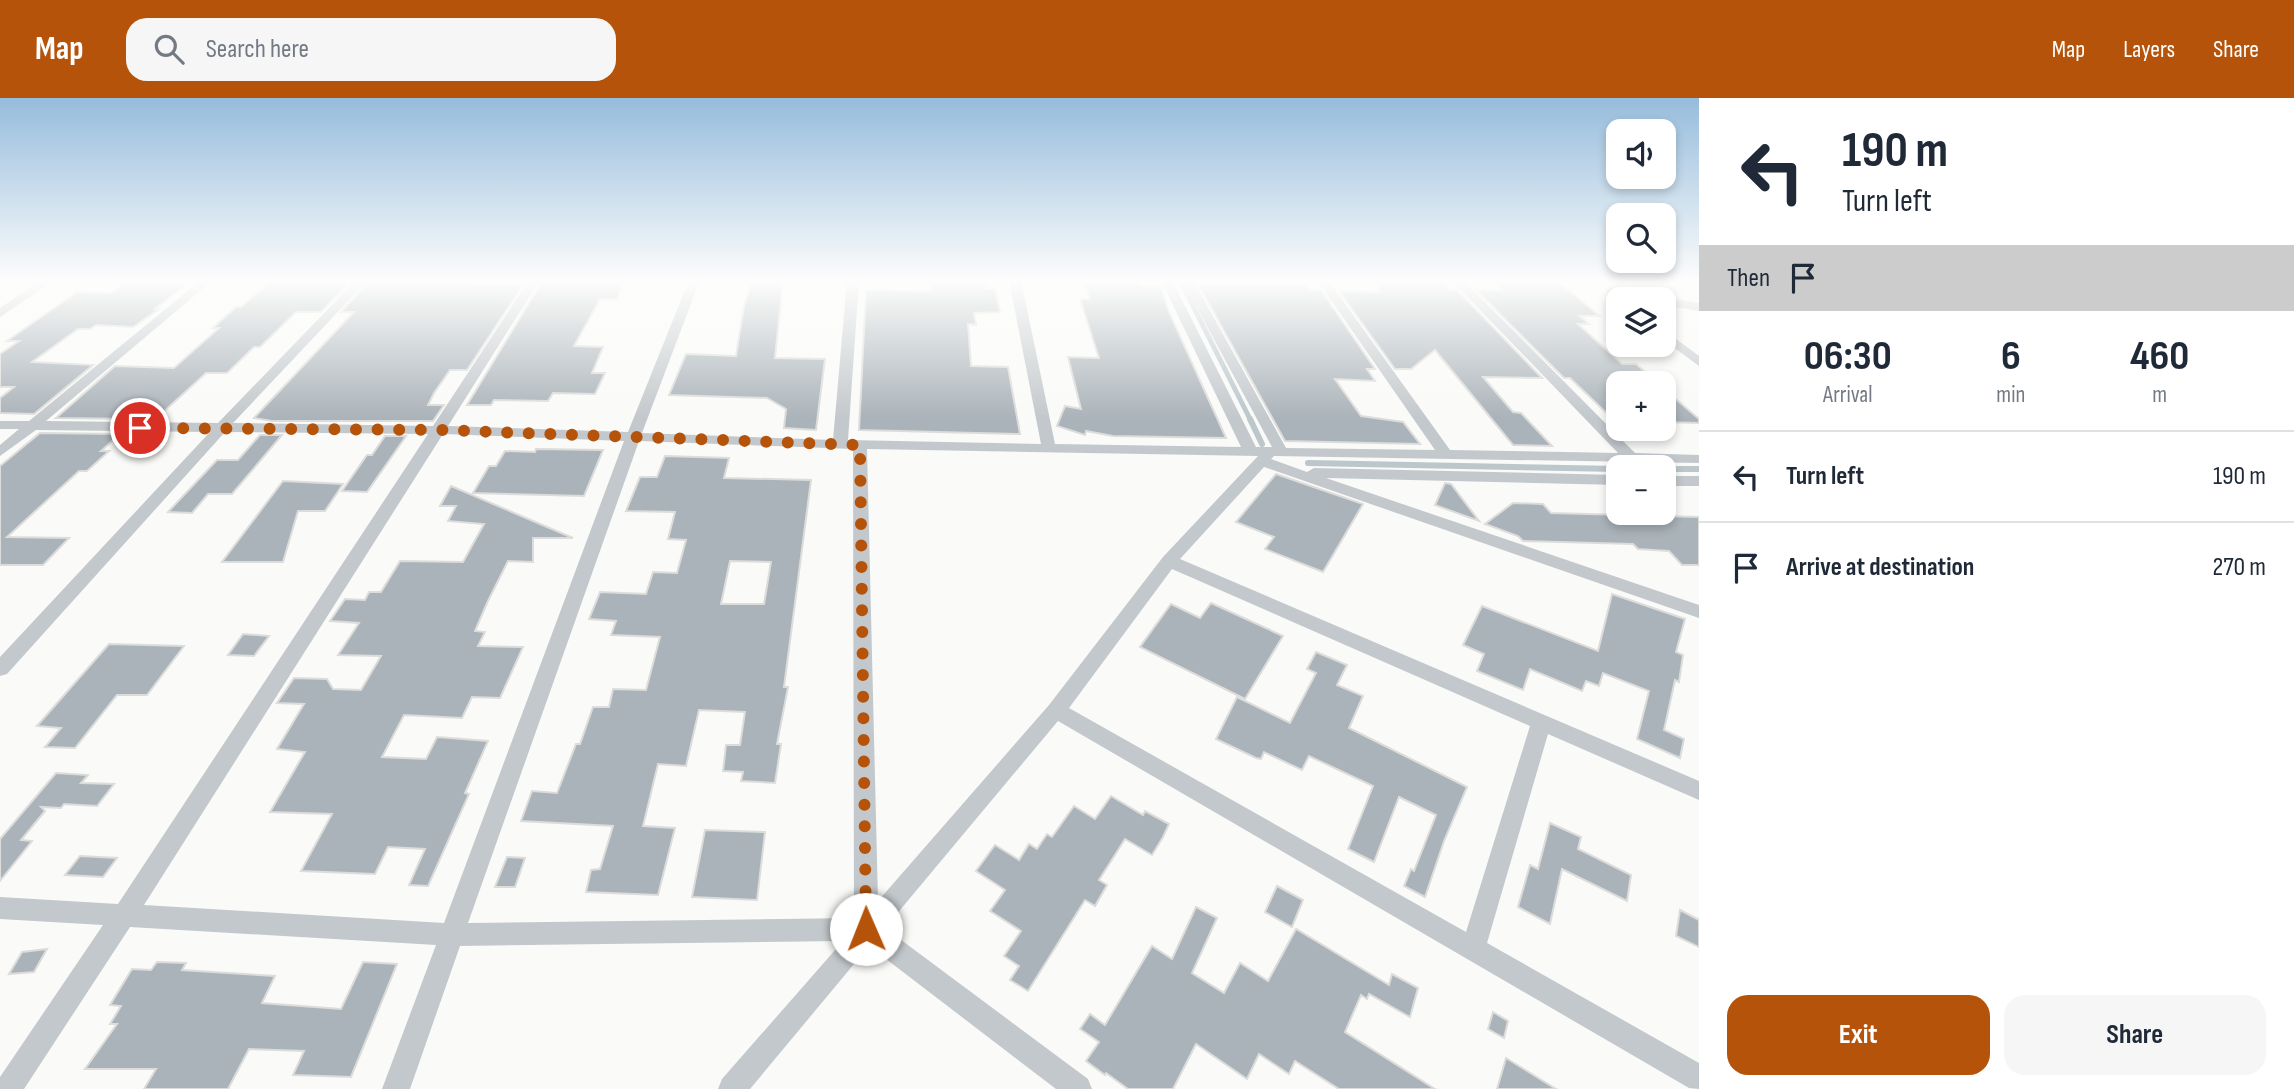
<!DOCTYPE html>
<html lang="en">
<head>
<meta charset="utf-8">
<style>
	:root { --surface:#fff; --page:#f6f6f7; --text:#1f2937; --muted:#747a83; --line:#e0e1e3; --accent:#b45309 }
	body { margin:0; font-family:"Sofia Sans Condensed",sans-serif; background:var(--page); color:var(--text); height:100vh; display:flex; flex-direction:column; font-size:26px; white-space:nowrap }
	* { box-sizing:border-box; margin:0 }
	p { font-size:23px; color:var(--muted) }
	.icon { flex:none; width:38px; height:38px; fill:none; stroke:currentColor; stroke-width:2; stroke-linecap:round; stroke-linejoin:round }
	.map { position:relative; flex:1; overflow:hidden }
	.side { display:flex; flex-direction:column; background:var(--surface); width:595px }
	.side>* { flex:none }
	.banner { background:#fff; color:var(--text); overflow:hidden }
	.controls { position:absolute; left:1606px; top:21px; display:grid; gap:14px }
	.controls a { display:grid; place-items:center; width:70px; height:70px; border-radius:14px; background:var(--surface); box-shadow:0 4px 10px #0003; font-size:35px }
	.pin { position:absolute; display:grid; place-items:center; width:60px; height:60px; color:#fff; margin:-30px; border:4px solid #fff; border-radius:50%; box-shadow:0 2px 7px #0007 }
	.me { position:absolute; width:77px; margin:-38px; rotate:359deg; stroke-linejoin:round; filter:drop-shadow(0 0 5px #0008) }
	.turn { display:flex; align-items:center; gap:24px; height:147px; padding:0 28px; font-size:32px }
	.turn .icon { width:91px; height:91px; stroke-width:2.5 }
	.turn b { display:block; font-size:49px; line-height:60px }
	.then { display:flex; align-items:center; height:66px; padding:0 28px; background:#0003; gap:14px; font-size:26px }
	.eta { display:flex; justify-content:space-evenly; align-items:center; height:119px; text-align:center }
	.eta b { font-size:42px; font-weight:700; line-height:49px }
	.button { display:flex; gap:14px; margin-top:auto; padding:14px 28px }
	.button a { flex:1; height:80px; border-radius:21px; background:var(--accent); color:#fff; font-size:28px; font-weight:700; line-height:80px; text-align:center }
	.button a+a { background:var(--page); color:var(--text) }
	ul { padding:0; list-style:none }
	li { display:flex; align-items:center; gap:21px; height:91px; padding:0 28px; border-top:2px solid var(--line) }
	li div { flex:1 }
	li b { display:block; font-size:26px }
	li em { font-style:normal }
	header { display:flex; align-items:center; gap:42px; box-sizing:border-box; height:98px; padding:0 35px; background:var(--accent); color:#fff }
	header strong { font-size:33px }
	nav { display:flex; gap:38px; margin-inline-start:auto; font-size:24px }
	.search { width:490px; height:63px; background:var(--page); display:flex; align-items:center; gap:18px; box-sizing:border-box; padding:0 24px; border-radius:21px; color:var(--muted); font-size:26px }
	main { display:flex; flex:1; min-height:0 }
	.map>svg:first-child { display:block }
</style>
</head>
<body>
<header>
<strong>Map</strong>
<div class="search"><svg class="icon" aria-label="search" viewBox="0 0 24 24"><circle cx="10" cy="10" r="6"/><path d="M15 15l6 6"/></svg>Search here</div>
<nav><a>Map</a><a>Layers</a><a>Share</a></nav>
</header>
<main>
<div class="map">
<svg width="1699" height="991" viewBox="0 0 1699 991">
	<rect width="100%" height="100%" fill="#fafaf8"/>
	<g fill="none" stroke-linecap="round" stroke-linejoin="round">
		<path stroke="#bbc7cb" stroke-width="5" d="M 1180,182 L 1251,323"/>
		<g stroke="#bbc7cb" stroke-width="6">
			<path d="M 1250,321 L 1262,346"/>
			<path d="M 1308,365 L 1619,371"/>
			<path d="M 1664,371 L 1699,371"/>
		</g>
	</g>
	<g fill="#aab3b9" stroke="#dcdcda" stroke-width="2" fill-rule="evenodd">
		<path d="M 129,182 L 192,182 L 155,211 L 159,211 L 133,229 L 96,227 L 90,231 L 78,231 L 32,264 L 93,267 L 34,316 L 0,315 L 0,300 L 14,289 L 0,289 L 0,256 L 19,243 L 7,243 L 77,194 L 111,195 Z"/>
		<path d="M 272,182 L 352,182 L 321,214 L 296,214 L 260,249 L 254,249 L 227,275 L 206,275 L 160,317 L 142,316 L 136,321 L 56,320 L 115,268 L 174,270 L 219,230 L 213,230 L 236,209 L 241,209 Z"/>
		<path d="M 370,182 L 478,182 L 475,186 L 523,187 L 467,272 L 450,272 L 434,295 L 428,307 L 444,307 L 433,323 L 272,323 L 254,320 L 354,214 L 341,214 Z"/>
		<path d="M 546,182 L 625,183 L 617,201 L 600,201 L 574,248 L 603,249 L 592,275 L 605,275 L 595,296 L 553,295 L 548,303 L 494,302 L 491,307 L 467,307 L 540,187 Z"/>
		<path d="M 752,182 L 783,182 L 775,260 L 825,261 L 816,332 L 784,330 L 786,311 L 767,300 L 669,297 L 686,256 L 736,258 L 744,208 Z"/>
		<path d="M 929,182 L 976,184 L 985,185 L 986,190 L 995,190 L 1000,214 L 974,215 L 976,227 L 968,226 L 971,268 L 1008,269 L 1020,336 L 859,332 L 866,192 L 931,193 Z"/>
		<path d="M 1083,182 L 1138,184 L 1140,187 L 1161,189 L 1169,214 L 1226,340 L 1113,338 L 1086,333 L 1085,337 L 1057,328 L 1065,308 L 1081,311 L 1068,259 L 1099,260 L 1080,201 L 1090,201 Z"/>
		<path d="M 1375,182 L 1442,182 L 1450,192 L 1457,192 L 1542,280 L 1483,279 L 1513,314 L 1521,315 L 1552,348 L 1513,347 L 1435,252 L 1411,271 L 1395,271 L 1339,193 L 1380,194 Z"/>
		<path d="M 1492,182 L 1556,182 L 1600,218 L 1580,218 L 1589,226 L 1578,226 L 1622,266 L 1636,266 L 1658,285 L 1619,285 L 1619,327 L 1570,280 L 1564,280 L 1476,192 L 1502,192 Z"/>
		<path d="M 1198,186 L 1305,186 L 1310,192 L 1321,192 L 1375,271 L 1367,271 L 1375,283 L 1335,281 L 1361,318 L 1403,324 L 1420,346 L 1285,343 Z"/>
		<path d="M 1664,291 L 1699,321 L 1699,325 L 1664,324 Z"/>
		<path d="M 40,335 L 120,336 L 101,353 L 109,353 L 87,373 L 79,373 L 7,439 L 69,440 L 43,467 L 0,467 L 0,368 Z"/>
		<path d="M 260,337 L 282,337 L 232,396 L 208,396 L 192,415 L 168,414 L 217,362 L 238,362 Z"/>
		<path d="M 385,338 L 406,338 L 367,394 L 342,393 L 367,357 L 372,357 Z"/>
		<path d="M 536,351 L 603,352 L 584,398 L 473,395 L 489,368 L 496,368 L 505,353 L 535,354 Z"/>
		<path d="M 665,358 L 729,360 L 724,380 L 811,382 L 784,589 L 788,589 L 777,646 L 781,646 L 775,685 L 741,683 L 743,674 L 723,673 L 726,647 L 740,647 L 745,614 L 699,612 L 686,668 L 658,666 L 643,728 L 675,730 L 658,797 L 586,794 L 591,772 L 600,771 L 613,728 L 521,723 L 532,693 L 557,695 L 576,646 L 580,646 L 593,609 L 609,609 L 613,591 L 646,592 L 660,539 L 611,537 L 616,523 L 589,521 L 600,494 L 646,496 L 653,474 L 677,475 L 686,442 L 668,441 L 675,414 L 626,413 L 640,379 L 657,379 ZM 730,463 L 771,464 L 764,506 L 721,506 Z"/>
		<path d="M 1276,376 L 1363,406 L 1323,474 L 1265,451 L 1274,439 L 1236,424 Z"/>
		<path d="M 283,383 L 343,386 L 325,413 L 298,413 L 283,464 L 222,464 Z"/>
		<path d="M 1445,385 L 1451,386 L 1479,423 L 1435,407 Z"/>
		<path d="M 451,388 L 573,440 L 533,440 L 533,464 L 508,463 L 487,505 L 475,533 L 485,534 L 478,548 L 523,549 L 500,600 L 472,599 L 462,620 L 404,617 L 382,659 L 426,661 L 437,639 L 488,643 L 465,695 L 469,696 L 428,788 L 409,787 L 425,751 L 388,749 L 375,776 L 301,773 L 332,716 L 270,714 L 305,654 L 277,651 L 304,606 L 277,605 L 294,580 L 327,581 L 333,591 L 361,592 L 381,558 L 338,557 L 359,525 L 330,523 L 345,501 L 365,502 L 369,494 L 381,494 L 400,463 L 463,464 L 484,426 L 448,423 L 456,408 L 440,408 Z"/>
		<path d="M 1513,405 L 1543,406 L 1551,415 L 1699,419 L 1699,467 L 1682,467 L 1669,453 L 1638,451 L 1633,446 L 1523,443 L 1518,438 L 1485,426 Z"/>
		<path d="M 1612,496 L 1685,521 L 1676,554 L 1683,557 L 1679,584 L 1675,582 L 1664,632 L 1684,641 L 1680,660 L 1637,641 L 1649,593 L 1603,575 L 1599,588 L 1586,583 L 1582,593 L 1530,571 L 1523,592 L 1477,573 L 1484,556 L 1463,547 L 1482,508 L 1598,553 Z"/>
		<path d="M 1211,505 L 1283,538 L 1245,601 L 1140,549 L 1171,506 L 1200,520 Z"/>
		<path d="M 243,536 L 269,538 L 254,558 L 228,557 Z"/>
		<path d="M 109,546 L 184,548 L 147,597 L 117,597 L 75,650 L 45,649 L 61,630 L 37,628 Z"/>
		<path d="M 1316,554 L 1347,567 L 1337,587 L 1363,598 L 1349,630 L 1467,689 L 1444,743 L 1425,799 L 1404,788 L 1411,771 L 1414,773 L 1436,717 L 1399,699 L 1374,764 L 1348,751 L 1373,688 L 1309,658 L 1302,672 L 1264,654 L 1261,661 L 1256,660 L 1216,641 L 1237,599 L 1290,625 L 1316,575 L 1307,571 Z"/>
		<path d="M 56,675 L 88,677 L 81,685 L 114,686 L 97,708 L 64,706 L 61,710 L 41,709 L 45,713 L 21,742 L 32,743 L 0,783 L 0,741 Z"/>
		<path d="M 1111,698 L 1143,717 L 1145,713 L 1169,726 L 1163,739 L 1152,757 L 1125,741 L 1099,782 L 1107,787 L 1095,808 L 1085,802 L 1028,893 L 1010,882 L 1019,868 L 1004,858 L 1021,833 L 990,813 L 1005,792 L 976,773 L 995,747 L 1019,762 L 1029,746 L 1037,751 L 1047,736 L 1052,739 L 1074,708 L 1095,721 Z"/>
		<path d="M 1550,725 L 1581,739 L 1578,751 L 1631,777 L 1627,803 L 1562,771 L 1550,826 L 1518,809 L 1530,767 L 1538,771 Z"/>
		<path d="M 705,732 L 765,734 L 757,802 L 692,799 Z"/>
		<path d="M 80,758 L 117,760 L 103,779 L 65,777 Z"/>
		<path d="M 507,759 L 525,760 L 515,789 L 495,789 Z"/>
		<path d="M 1277,788 L 1303,802 L 1292,829 L 1265,814 Z"/>
		<path d="M 1196,809 L 1217,820 L 1192,875 L 1224,895 L 1240,865 L 1268,883 L 1296,831 L 1389,887 L 1392,876 L 1418,890 L 1410,919 L 1369,896 L 1367,901 L 1361,897 L 1345,934 L 1435,991 L 1339,991 L 1295,963 L 1289,976 L 1259,956 L 1247,981 L 1196,946 L 1173,991 L 1128,991 L 1106,975 L 1105,977 L 1086,963 L 1099,944 L 1080,931 L 1090,916 L 1105,927 L 1152,848 L 1172,861 Z"/>
		<path d="M 1680,812 L 1699,822 L 1699,849 L 1676,838 Z"/>
		<path d="M 47,851 L 34,874 L 9,876 L 22,854 Z"/>
		<path d="M 157,864 L 186,865 L 182,872 L 275,878 L 262,905 L 341,911 L 363,864 L 397,866 L 351,979 L 293,977 L 304,953 L 249,951 L 228,991 L 144,991 L 156,971 L 85,971 L 117,926 L 110,926 L 121,908 L 110,907 L 132,871 L 151,872 Z"/>
		<path d="M 1493,914 L 1508,923 L 1504,940 L 1488,931 Z"/>
		<path d="M 1506,960 L 1556,991 L 1497,991 Z"/>
	</g>
	<g fill="none" stroke-linecap="round" stroke-linejoin="round">
		<g fill="#c3c8cc" fill-rule="evenodd">
			<path d="M 42,182 L 55,182 L 0,219 L 0,210 Z"/>
			<path d="M 201,182 L 213,182 L 46,323 L 218,325 L 356,182 L 368,182 L 233,325 L 433,328 L 529,182 L 540,182 L 448,328 L 628,334 L 689,182 L 700,182 L 642,335 L 833,342 L 847,182 L 859,182 L 848,342 L 1041,346 L 1009,182 L 1021,182 L 1055,346 L 1241,349 L 1161,182 L 1172,182 L 1256,349 L 1272,349 L 1182,182 L 1193,182 L 1286,350 L 1435,352 L 1317,182 L 1328,182 L 1450,352 L 1618,355 L 1451,182 L 1463,182 L 1635,355 L 1699,357 L 1699,365 L 1274,358 L 1271,361 L 1307,374 L 1314,370 L 1619,377 L 1619,387 L 1326,380 L 1699,507 L 1699,520 L 1264,369 L 1180,461 L 1699,683 L 1699,702 L 1548,636 L 1487,845 L 1699,965 L 1699,991 L 1689,990 L 1058,623 L 885,830 L 1088,981 L 1092,991 L 1056,991 L 869,848 L 750,991 L 718,991 L 722,981 L 843,843 L 460,848 L 410,991 L 382,991 L 436,847 L 130,829 L 24,991 L 0,991 L 0,979 L 103,827 L 0,821 L 0,799 L 118,806 L 428,336 L 225,334 L 7,576 L 0,578 L 0,559 L 210,334 L 36,332 L 0,358 L 0,347 L 19,331 L 0,331 L 0,323 L 29,323 ZM 443,336 L 624,343 L 444,825 L 144,807 ZM 639,343 L 853,351 L 854,820 L 468,825 ZM 867,351 L 1258,358 L 1163,459 L 1049,607 L 878,803 ZM 1172,471 L 1530,628 L 1466,834 L 1069,610 Z"/>
			<path d="M 1611,190 L 1699,205 L 1699,213 L 1664,207 L 1664,201 L 1638,201 L 1607,195 L 1607,191 Z"/>
			<path d="M 1664,232 L 1699,258 L 1699,268 L 1664,242 Z"/>
			<rect x="1664" y="378" width="35" height="10"/>
		</g>
	</g>
	<linearGradient id="sky" x2="0" y2="1"><stop stop-color="#96bcdc"/><stop offset="0.57" stop-color="#fdfdfc"/><stop offset="1" stop-color="#fdfdfc" stop-opacity="0"/></linearGradient>
	<rect width="1699" height="321" fill="url(#sky)"/>
	<g fill="none" stroke-linecap="round" stroke-linejoin="round">
		<path stroke="#b45309" stroke-width="12" stroke-dasharray="0 21.6" d="M 140,330 L 440,332 L 860,347 L 866,831"/>
	</g>
</svg>
<div class="controls">
<a><svg class="icon" aria-label="sound" viewBox="0 0 24 24"><path d="M4 9h4l5-4v14l-5-4H4zM17 9q2 3 0 6"/></svg></a>
<a><svg class="icon" aria-label="search" viewBox="0 0 24 24"><circle cx="10" cy="10" r="6"/><path d="M15 15l6 6"/></svg></a>
<a><svg class="icon" aria-label="layers" viewBox="0 0 24 24"><path d="M12 4l9 5-9 5-9-5zM3 14l9 5 9-5"/></svg></a>
<a>+</a>
<a>−</a>
</div>
<div class="pin" style="left:140px;top:330px;background:#d93025"><svg class="icon" aria-label="arrive" viewBox="0 0 24 24"><path d="M6 21V4h12l-3 4 3 4H6"/></svg></div>
<svg class="me" style="left:866px;top:831px" viewBox="-20 -20 40 40"><circle r="19" fill="#fff"/><path d="M0-13L10 11 0 6-10 11z" fill="#b45309"/></svg>
</div>
<section class="side">
<div class="banner">
<div class="turn"><svg class="icon" aria-label="left" viewBox="0 0 24 24"><path d="M17 20v-9H6M10 6l-5 5 5 5"/></svg><div><b>190 m</b>Turn left</div></div>
<div class="then">Then<svg class="icon" aria-label="arrive" viewBox="0 0 24 24"><path d="M6 21V4h12l-3 4 3 4H6"/></svg></div>
</div>
<div class="eta">
<div><b>06:30</b><p>Arrival</p></div>
<div><b>6</b><p>min</p></div>
<div><b>460</b><p>m</p></div>
</div>
<ul>
<li><svg class="icon" aria-label="left" viewBox="0 0 24 24"><path d="M17 20v-9H6M10 6l-5 5 5 5"/></svg><div><b>Turn left</b></div><em>190 m</em></li>
<li><svg class="icon" aria-label="arrive" viewBox="0 0 24 24"><path d="M6 21V4h12l-3 4 3 4H6"/></svg><div><b>Arrive at destination</b></div><em>270 m</em></li>
</ul>
<div class="button"><a>Exit</a><a>Share</a></div>
</section>
</main>
</body>
</html>
